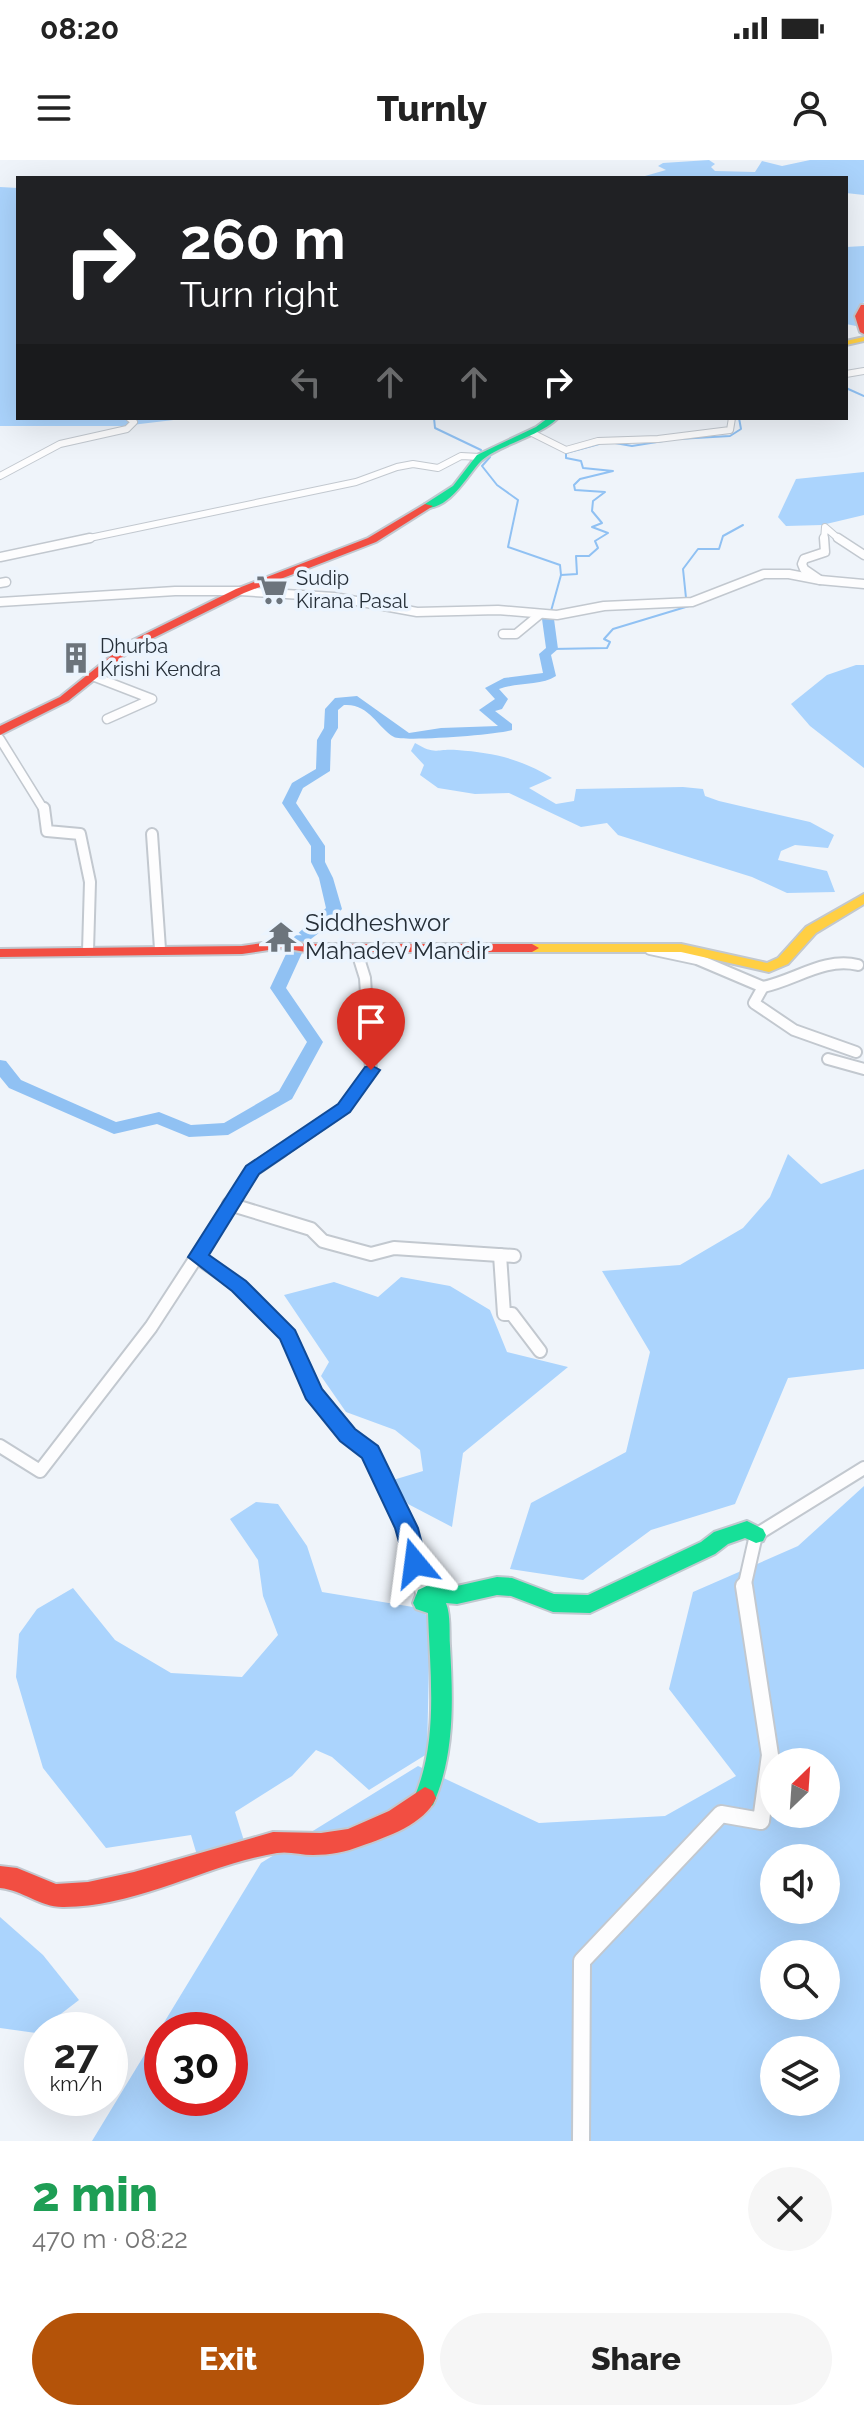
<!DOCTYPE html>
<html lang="en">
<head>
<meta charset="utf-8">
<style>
	:root { --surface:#fff; --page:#f6f6f6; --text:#222; --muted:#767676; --accent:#b45309 }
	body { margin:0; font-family:Raleway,sans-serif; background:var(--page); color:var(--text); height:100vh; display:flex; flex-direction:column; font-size:30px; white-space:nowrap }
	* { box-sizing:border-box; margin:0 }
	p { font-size:26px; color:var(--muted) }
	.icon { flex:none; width:44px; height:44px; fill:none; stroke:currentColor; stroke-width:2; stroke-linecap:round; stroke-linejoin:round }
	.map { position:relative; height:1981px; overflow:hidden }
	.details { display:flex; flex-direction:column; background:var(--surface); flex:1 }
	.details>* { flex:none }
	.top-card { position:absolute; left:16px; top:16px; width:832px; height:244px; border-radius:0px; box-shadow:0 8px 32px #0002; background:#202124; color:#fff; overflow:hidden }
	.needle { width:52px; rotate:25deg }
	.buttons { position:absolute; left:760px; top:1588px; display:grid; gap:16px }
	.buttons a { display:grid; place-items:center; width:80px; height:80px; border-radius:50%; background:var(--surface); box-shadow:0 8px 32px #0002; font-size:40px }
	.speed { position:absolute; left:24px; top:1852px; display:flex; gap:16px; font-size:40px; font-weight:700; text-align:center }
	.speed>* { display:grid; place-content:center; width:104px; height:104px; border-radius:50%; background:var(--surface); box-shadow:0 8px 32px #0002; line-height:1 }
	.speed small { font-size:20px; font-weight:400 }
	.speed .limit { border:12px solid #d22; background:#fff; color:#111 }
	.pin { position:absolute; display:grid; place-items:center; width:68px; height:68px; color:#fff; margin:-82px -34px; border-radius:50% 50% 50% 0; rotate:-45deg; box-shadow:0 0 8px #0007 }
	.pin .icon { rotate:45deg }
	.me { position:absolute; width:88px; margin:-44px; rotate:344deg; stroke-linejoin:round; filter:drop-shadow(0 0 6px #0008) }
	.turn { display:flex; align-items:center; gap:28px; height:168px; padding:0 32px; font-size:36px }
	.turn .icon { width:104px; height:104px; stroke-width:2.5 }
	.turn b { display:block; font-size:56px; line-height:68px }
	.lanes { display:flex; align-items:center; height:76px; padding:0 32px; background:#0003; justify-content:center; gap:40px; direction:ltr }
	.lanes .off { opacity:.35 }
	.round { display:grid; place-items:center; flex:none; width:84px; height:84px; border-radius:42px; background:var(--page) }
	.headline { display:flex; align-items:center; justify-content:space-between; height:136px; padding:0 32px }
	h1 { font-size:48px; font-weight:800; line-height:60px; color:#1e9e55 }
	.cta { display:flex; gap:16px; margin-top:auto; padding:16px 32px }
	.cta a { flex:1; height:92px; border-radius:48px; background:var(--accent); color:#fff; font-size:32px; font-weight:800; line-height:92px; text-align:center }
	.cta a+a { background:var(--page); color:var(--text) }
	.status { display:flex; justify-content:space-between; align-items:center; height:56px; padding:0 40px; background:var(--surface); direction:ltr }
	.status svg { height:22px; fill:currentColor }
	header { display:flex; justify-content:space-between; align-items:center; height:104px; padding:0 32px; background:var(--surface); font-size:36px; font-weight:800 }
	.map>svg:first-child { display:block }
</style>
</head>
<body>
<div class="status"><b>08:20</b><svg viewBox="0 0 49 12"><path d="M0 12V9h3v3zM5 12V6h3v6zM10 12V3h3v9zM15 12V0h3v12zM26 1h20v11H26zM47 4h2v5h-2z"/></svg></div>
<header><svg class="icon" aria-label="menu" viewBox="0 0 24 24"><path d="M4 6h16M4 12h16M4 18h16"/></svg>Turnly<svg class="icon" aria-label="person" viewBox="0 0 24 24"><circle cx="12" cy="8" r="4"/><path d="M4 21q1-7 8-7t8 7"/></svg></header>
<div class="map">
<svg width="864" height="1981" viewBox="0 0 864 1981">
	<rect width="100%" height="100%" fill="#eff4fa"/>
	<g fill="#abd4fd" fill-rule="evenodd">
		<path d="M 709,0 L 715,4 L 711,7 L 715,11 L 755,12 L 762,1 L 782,6 L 810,0 L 864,0 L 864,35 L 846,33 L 846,18 L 638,18 L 666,10 L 658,6 L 663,3 Z"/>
		<path d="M 0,27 L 18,28 L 18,258 L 182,259 L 123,266 L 0,266 Z"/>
		<path d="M 864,86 L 864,142 L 855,153 L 856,166 L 846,164 L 846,87 Z"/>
		<path d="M 864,312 L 864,355 L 822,365 L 786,366 L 778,357 L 796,319 Z"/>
		<path d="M 856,505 L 864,505 L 864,608 L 810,566 L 791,544 L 827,515 Z"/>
		<path d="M 415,583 C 437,596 435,588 457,590 C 494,593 519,598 552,618 L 529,628 L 556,644 L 574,641 L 576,629 L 683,627 L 703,629 L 705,636 L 719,641 L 810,662 L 834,675 L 828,688 L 795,685 L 781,691 L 778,700 L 827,711 L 835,732 L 787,733 L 752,717 L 618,675 L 607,663 L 581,667 L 509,633 L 475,634 L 438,628 L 420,615 L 424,605 L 411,591 Z"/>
		<path d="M 788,994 L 821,1024 L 864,1009 L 864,1209 L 788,1218 L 735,1344 L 651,1370 L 583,1420 L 510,1409 L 531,1343 L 626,1292 L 650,1192 L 602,1111 L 680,1105 L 743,1068 L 770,1037 Z"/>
		<path d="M 401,1117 L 450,1126 L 490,1150 L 507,1192 L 568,1207 L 463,1293 L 452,1367 L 408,1344 L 393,1320 L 423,1311 L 420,1290 L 395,1270 L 346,1252 L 321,1216 L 329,1202 L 284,1135 L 334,1122 L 378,1137 Z"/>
		<path d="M 864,1326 L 864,1981 L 92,1981 L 261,1703 L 418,1606 L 539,1663 L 665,1656 L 736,1616 L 669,1529 L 693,1432 L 798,1386 ZM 774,1602 L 826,1602 L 826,1654 L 774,1654 ZM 774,1698 L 826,1698 L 826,1750 L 774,1750 ZM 774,1794 L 826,1794 L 826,1846 L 774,1846 ZM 162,1870 L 230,1870 L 230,1938 L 162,1938 ZM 774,1890 L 826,1890 L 826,1942 L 774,1942 Z"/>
		<path d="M 256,1342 L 278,1344 L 307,1386 L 322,1432 L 413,1447 L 430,1457 L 427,1594 L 369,1630 L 332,1597 L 316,1590 L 292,1616 L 235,1652 L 250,1700 L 202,1712 L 191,1675 L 106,1688 L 43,1608 L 16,1517 L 19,1474 L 37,1449 L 73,1428 L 115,1480 L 171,1513 L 242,1517 L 278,1475 L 263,1436 L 258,1400 L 230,1359 Z"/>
		<path d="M 0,1757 L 43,1795 L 79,1840 L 36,1873 L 0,1868 Z"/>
	</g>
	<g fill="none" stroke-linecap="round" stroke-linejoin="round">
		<g stroke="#90c1f3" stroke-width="2">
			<path d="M 846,228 L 864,236"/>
			<path d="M 434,258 L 435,268 L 481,290"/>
			<path d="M 678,279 L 730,276 L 741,269 L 739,258"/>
			<path d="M 615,283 L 632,286 L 663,281"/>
			<path d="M 490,297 L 482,306 L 497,325 L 518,340 L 508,387 L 560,405 L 561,415"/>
			<path d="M 686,438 L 683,409 L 698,389 L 719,389 L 723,376 L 743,365"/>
			<path d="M 551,451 L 561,415 L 577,414 L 576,396 L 589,396 L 598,388 L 595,381 L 608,373 L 592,367 L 602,363 L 592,351 L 593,341 L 605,332 L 575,330 L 574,325 L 580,319 L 613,311 L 583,308 L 581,301 L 566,298 L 566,293 L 599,284"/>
			<path d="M 552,489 L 607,488 L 610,482 L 604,479 L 613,469 L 689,446"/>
		</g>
		<path fill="#90c1f3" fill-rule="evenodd" d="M 548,455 L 554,459 L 558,489 L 551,495 L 556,516 C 541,526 517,522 499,529 L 508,539 L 502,549 L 495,551 L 512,564 L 512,570 C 499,575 403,582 394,577 C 377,567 369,543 344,545 L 338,550 L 338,568 L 331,580 L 330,611 L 303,628 L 296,643 L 325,686 L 325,702 L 333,718 L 342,749 L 324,769 L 307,782 L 286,828 L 323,882 L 292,939 L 228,975 L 189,977 L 157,964 L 114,974 L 9,928 L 0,917 L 0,900 L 6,901 L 21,920 L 116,962 L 159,952 L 191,965 L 224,963 L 279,931 L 307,882 L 270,828 L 294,777 L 326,748 L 319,718 L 311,702 L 311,686 L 282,643 L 292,623 L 316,609 L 317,580 L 324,568 L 325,549 L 335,538 L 357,536 L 409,573 L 441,568 L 498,566 L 479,550 L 495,539 L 485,528 L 504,518 L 543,513 L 539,494 L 546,488 L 542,459 Z"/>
		<defs>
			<g id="street-far4">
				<path d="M 846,214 L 864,211"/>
				<path d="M 532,273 L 566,290 L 598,281 L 658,279 L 730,270 L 732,258"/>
				<path d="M 0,316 L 60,284 L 127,269 L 134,262 L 129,258"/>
				<path d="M 80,380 L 356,322 L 397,307 L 413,304 L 438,308 L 461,296 L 480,297"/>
				<path d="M 824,380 L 825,367 L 840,380"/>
			</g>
			<g id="street-far3">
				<path d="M 838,378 L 864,395"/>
				<path d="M 0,397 L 90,378"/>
				<path d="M 820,420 L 864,424"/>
				<path d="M 0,423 L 6,422"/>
				<path d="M 0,442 L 175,431 L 240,431 L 334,437 L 417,452 L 498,450 L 557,455 L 604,446 L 692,442 L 764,414 L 789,414 L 820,420 L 804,409 L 802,404 L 804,399 L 825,392 L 824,378"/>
				<path d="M 503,474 L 516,474 L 539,455"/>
				<path d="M 95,517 L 152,539 L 107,559"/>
				<path d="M 0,579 L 44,650"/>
			</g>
			<g id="street-far2">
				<path d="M 44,648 L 47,671 L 80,674 L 90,722 L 88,791"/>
				<path d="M 152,674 L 160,789"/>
				<path d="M 650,789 L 697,799 L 763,827 L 754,843 L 794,870 L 856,892"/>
				<path d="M 763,827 C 796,820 824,797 858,805"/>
				<path d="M 828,899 L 864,909"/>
				<path d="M 279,993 L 344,948 L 371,910 L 365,818 L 356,789"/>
			</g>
			<g id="street-far1">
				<path d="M 229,1044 L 311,1069 L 323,1081 L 371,1094 L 394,1088 L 514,1096"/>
				<path d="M 500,1095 L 504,1154 L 512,1154 L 540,1191"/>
				<path d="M 197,1097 L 239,1126 L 288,1175 L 314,1233 L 347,1275 L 370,1292 L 406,1368 L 423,1428"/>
				<path d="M 0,1286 L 40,1311 L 151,1167 L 253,1010 L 281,991"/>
				<path d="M 744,1428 L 756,1375 L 864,1308"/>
			</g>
			<g id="street">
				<path d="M 422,1426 L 425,1436"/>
				<path d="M 581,1981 L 582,1801 L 721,1654 L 761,1661 L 770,1595 L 744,1426"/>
			</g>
			<g id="fast">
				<path d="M 548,258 L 558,258 C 537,278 498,285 481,301 C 466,317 450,349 425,348 L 425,344 L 453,326 L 477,295 L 536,267 Z"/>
				<path d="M 747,1361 L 763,1369 L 766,1375 L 763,1381 L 756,1383 L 745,1378 L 728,1384 L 715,1394 L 590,1453 L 553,1452 L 511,1436 L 497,1435 L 457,1444 L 446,1443 C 451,1456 449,1472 450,1486 C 453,1541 455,1594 433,1645 L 425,1649 L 417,1645 L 414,1638 C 439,1581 430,1514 428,1453 L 416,1449 L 413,1443 L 418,1430 L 431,1424 L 457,1426 L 497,1417 L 512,1418 L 554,1434 L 588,1435 L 701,1382 L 714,1372 Z"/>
			</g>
			<g id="slow">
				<path d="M 864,177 L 864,181 L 846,185 L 846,181 Z"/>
				<path d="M 864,734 L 864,744 L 816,773 L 788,804 L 769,812 L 681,792 L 532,792 L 525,788 L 532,784 L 681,784 L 767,803 L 778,798 L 806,767 Z"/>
			</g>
			<g id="jam">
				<path d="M 861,145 L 864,145 L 864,174 L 860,172 L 855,156 Z"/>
				<path d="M 425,344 L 433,346 L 376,382 L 244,433 L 135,487 L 68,541 L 0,575 L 0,566 L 60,537 L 127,483 L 236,429 L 368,378 Z"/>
				<path d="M 282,780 L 306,784 L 532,784 L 539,788 L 532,792 L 306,792 L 282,788 L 242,794 L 0,797 L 0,789 L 242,786 Z"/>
				<path d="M 425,1627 L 433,1631 L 436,1638 C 425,1664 387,1677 361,1686 C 346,1692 330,1695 313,1695 C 301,1695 289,1691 277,1693 C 206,1705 137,1747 64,1747 C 41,1748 23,1730 0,1728 L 0,1706 L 17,1708 L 56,1724 L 88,1722 L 134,1712 L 273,1672 L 321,1673 L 348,1669 L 389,1651 Z"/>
			</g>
		</defs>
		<use href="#street-far4" stroke="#c2c8cf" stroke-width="8"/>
		<use href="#street-far3" stroke="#c2c8cf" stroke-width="11"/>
		<use href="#street-far2" stroke="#c2c8cf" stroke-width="14"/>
		<use href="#street-far1" stroke="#c2c8cf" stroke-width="16"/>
		<use href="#street" stroke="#c2c8cf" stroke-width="20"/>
		<use href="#fast" stroke="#c2c8cf" stroke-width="4"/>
		<use href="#slow" stroke="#c2c8cf" stroke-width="4"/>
		<use href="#jam" stroke="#c2c8cf" stroke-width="4"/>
		<use href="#street-far4" stroke="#fdfdfe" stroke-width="6"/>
		<use href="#street-far3" stroke="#fdfdfe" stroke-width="8"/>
		<use href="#street-far2" stroke="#fdfdfe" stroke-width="10"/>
		<use href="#street-far1" stroke="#fdfdfe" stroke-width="12"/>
		<use href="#street" stroke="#fdfdfe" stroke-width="16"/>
		<use href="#fast" fill="#16e098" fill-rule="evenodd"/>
		<use href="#slow" fill="#ffcf43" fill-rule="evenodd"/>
		<use href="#jam" fill="#f24e42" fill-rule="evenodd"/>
	</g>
	<path fill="#1a73e8" stroke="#114b97" stroke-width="2" d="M 371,905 L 380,910 L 350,952 L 259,1014 L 209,1095 L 246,1121 L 295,1170 L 322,1229 L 355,1269 L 378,1286 L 418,1368 L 427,1403 L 423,1410 L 415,1413 L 407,1410 L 395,1368 L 362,1298 L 340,1281 L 306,1239 L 280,1179 L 232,1131 L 188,1097 L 246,1006 L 338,944 L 365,907 Z"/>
	<defs>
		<symbol id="supermarket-bare" viewBox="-9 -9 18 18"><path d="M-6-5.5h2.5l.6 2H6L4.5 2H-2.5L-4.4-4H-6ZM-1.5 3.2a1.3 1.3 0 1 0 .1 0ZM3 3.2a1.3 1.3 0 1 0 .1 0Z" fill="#6c747c" stroke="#ebf4fe" stroke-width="2.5" paint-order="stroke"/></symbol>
		<symbol id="building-bare" viewBox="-9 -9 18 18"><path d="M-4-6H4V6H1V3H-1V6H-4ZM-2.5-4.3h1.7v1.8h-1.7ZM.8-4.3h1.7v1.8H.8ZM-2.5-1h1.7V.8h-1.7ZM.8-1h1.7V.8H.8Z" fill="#6c747c" stroke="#ebf4fe" stroke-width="2.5" paint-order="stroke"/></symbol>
		<symbol id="temple-bare" viewBox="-9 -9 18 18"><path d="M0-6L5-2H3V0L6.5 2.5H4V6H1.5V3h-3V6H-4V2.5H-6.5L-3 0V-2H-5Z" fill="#6c747c" stroke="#ebf4fe" stroke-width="2.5" paint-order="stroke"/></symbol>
	</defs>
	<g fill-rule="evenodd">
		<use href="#supermarket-bare" x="250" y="408" width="44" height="44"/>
		<use href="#building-bare" x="54" y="476" width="44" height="44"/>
		<use href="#temple-bare" x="259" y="755" width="44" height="44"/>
	</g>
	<g text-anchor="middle" stroke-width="7" stroke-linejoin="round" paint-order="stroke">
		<g font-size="20" fill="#262f38" stroke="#ebf4fe" text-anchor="start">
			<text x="296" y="425">Sudip<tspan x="296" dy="23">Kirana Pasal</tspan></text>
			<text x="100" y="493">Dhurba<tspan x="100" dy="23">Krishi Kendra</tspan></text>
		</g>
		<g font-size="24" fill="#262f38" stroke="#ebf4fe" text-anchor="start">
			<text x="305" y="771">Siddheshwor<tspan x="305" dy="28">Mahadev Mandir</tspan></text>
		</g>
	</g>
</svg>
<div class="buttons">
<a><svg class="needle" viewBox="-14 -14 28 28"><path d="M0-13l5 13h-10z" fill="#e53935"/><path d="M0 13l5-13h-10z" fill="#767676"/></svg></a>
<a><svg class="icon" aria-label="sound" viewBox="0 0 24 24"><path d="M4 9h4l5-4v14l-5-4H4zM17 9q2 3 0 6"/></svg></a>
<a><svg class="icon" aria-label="search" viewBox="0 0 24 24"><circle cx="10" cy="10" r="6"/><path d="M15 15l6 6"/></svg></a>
<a><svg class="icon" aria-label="layers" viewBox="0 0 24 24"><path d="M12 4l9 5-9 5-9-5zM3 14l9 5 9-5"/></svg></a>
</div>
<div class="speed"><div>27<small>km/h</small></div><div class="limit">30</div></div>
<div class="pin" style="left:371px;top:910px;background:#d93025"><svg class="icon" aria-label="arrive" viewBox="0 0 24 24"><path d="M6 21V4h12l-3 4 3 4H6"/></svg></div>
<svg class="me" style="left:415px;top:1403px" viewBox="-20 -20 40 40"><path d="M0-17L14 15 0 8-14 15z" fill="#1a73e8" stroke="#fff" stroke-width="4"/></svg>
<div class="top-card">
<div class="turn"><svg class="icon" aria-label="right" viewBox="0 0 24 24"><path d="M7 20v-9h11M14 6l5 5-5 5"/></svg><div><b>260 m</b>Turn right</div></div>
<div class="lanes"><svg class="icon off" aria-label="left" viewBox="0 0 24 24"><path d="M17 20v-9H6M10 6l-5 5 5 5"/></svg><svg class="icon off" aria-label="ahead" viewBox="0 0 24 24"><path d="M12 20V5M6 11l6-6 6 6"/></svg><svg class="icon off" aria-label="ahead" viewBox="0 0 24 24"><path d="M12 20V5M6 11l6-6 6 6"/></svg><svg class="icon" aria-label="right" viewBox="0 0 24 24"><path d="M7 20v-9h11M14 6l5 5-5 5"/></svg></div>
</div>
</div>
<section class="details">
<div class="headline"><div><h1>2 min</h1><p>470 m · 08:22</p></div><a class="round"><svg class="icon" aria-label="close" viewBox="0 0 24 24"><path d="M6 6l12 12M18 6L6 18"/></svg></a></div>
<div class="cta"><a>Exit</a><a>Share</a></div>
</section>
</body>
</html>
